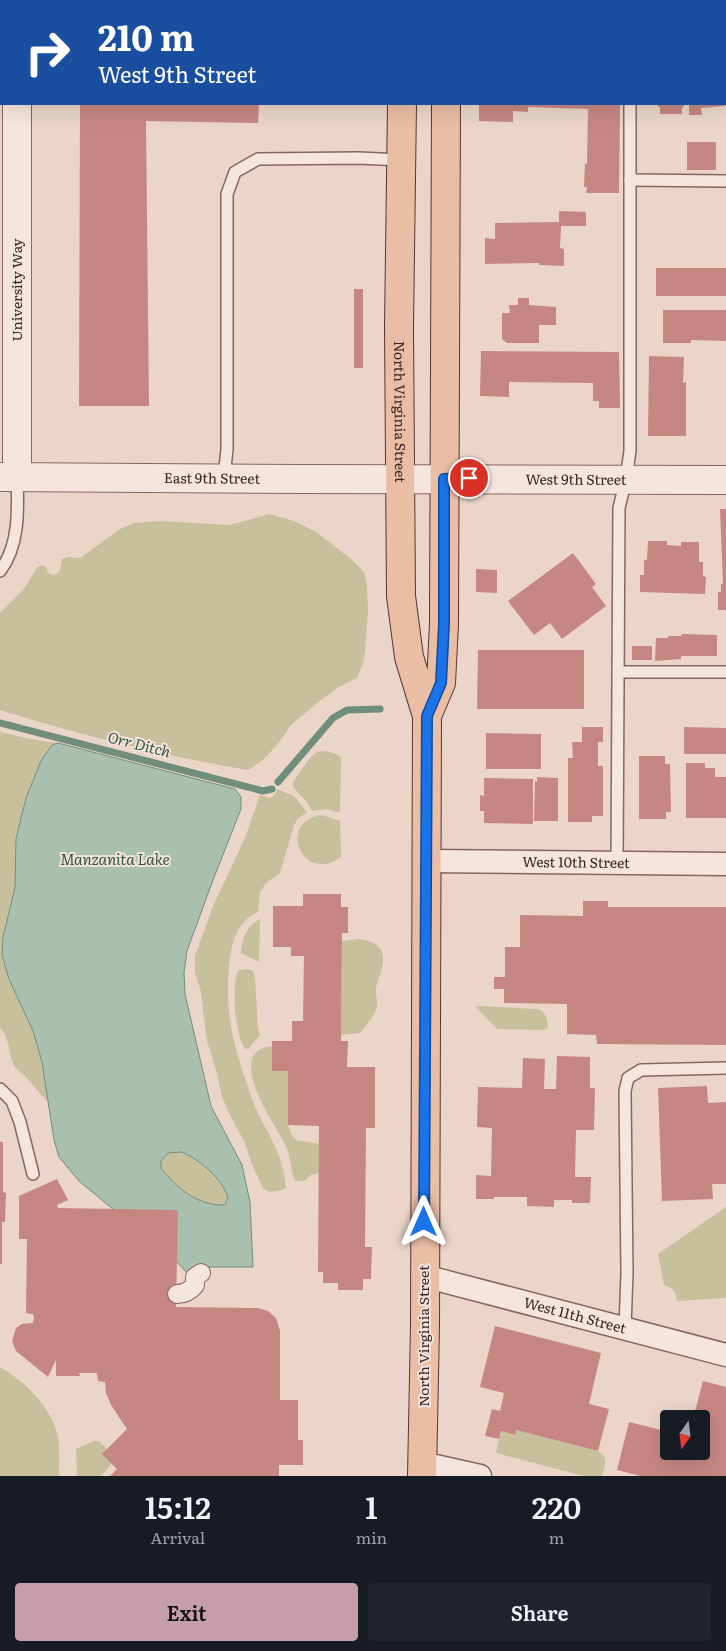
<!DOCTYPE html>
<html lang="en">
<head>
<meta charset="utf-8">
<style>
	:root { --surface:#171b24; --page:#20242c; --text:#f1f3f6; --muted:#9ea1a6; --accent:#c59dad }
	body { margin:0; font-family:Literata,serif; background:var(--page); color:var(--text); height:100vh; display:flex; flex-direction:column; font-size:19px; white-space:nowrap }
	* { box-sizing:border-box; margin:0 }
	p { font-size:16px; color:var(--muted) }
	.icon { flex:none; width:28px; height:28px; fill:none; stroke:currentColor; stroke-width:2; stroke-linecap:round; stroke-linejoin:round }
	.map { position:relative; height:1476px; overflow:hidden }
	.drawer { display:flex; flex-direction:column; background:var(--surface); flex:1 }
	.drawer>* { flex:none }
	.hud { position:absolute; left:0px; top:0px; width:726px; height:105px; box-shadow:0 5px 20px #0002; background:#1a4fa0; color:#fff; overflow:hidden }
	.needle { width:32px; rotate:194deg }
	.fabs { position:absolute; left:660px; top:1410px; display:grid; gap:10px }
	.fabs a { display:grid; place-items:center; width:50px; height:50px; border-radius:5px; background:var(--surface); box-shadow:0 5px 20px #0002; font-size:25px }
	.pin { position:absolute; display:grid; place-items:center; width:42px; height:42px; color:#fff; margin:-21px; border:2px solid #fff; border-radius:50%; box-shadow:0 1px 5px #0007 }
	.me { position:absolute; width:55px; margin:-28px; rotate:0deg; stroke-linejoin:round; filter:drop-shadow(0 0 4px #0008) }
	.turn { display:flex; align-items:center; gap:18px; height:105px; padding:0 15px; font-size:22px }
	.turn .icon { width:65px; height:65px; stroke-width:2.5 }
	.turn b { display:block; font-size:35px; line-height:42px }
	.eta { display:flex; justify-content:space-evenly; align-items:center; height:85px; text-align:center }
	.eta b { font-size:30px; font-weight:600; line-height:35px }
	.action { display:flex; gap:10px; margin-top:auto; padding:10px 15px }
	.action a { flex:1; height:58px; border-radius:5px; background:var(--accent); color:#111; font-size:20px; font-weight:600; line-height:58px; text-align:center }
	.action a+a { background:var(--page); color:var(--text) }
	.map>svg:first-child { display:block }
</style>
</head>
<body>
<div class="map">
<svg width="726" height="1476" viewBox="0 0 726 1476">
	<rect width="100%" height="100%" fill="#ebd5c9"/>
	<g fill="#c8bf9d">
		<path d="M 269,514 L 294,521 L 316,532 L 351,559 L 364,572 L 367,585 L 368,610 L 365,652 L 363,663 L 357,678 L 337,688 L 316,704 L 291,725 L 277,745 L 263,760 L 248,770 C 165,756 80,735 0,710 L 0,613 L 23,590 L 37,568 L 42,565 L 46,567 L 48,573 L 52,575 L 57,574 L 60,570 L 62,559 L 68,557 L 80,558 L 120,529 L 134,523 L 160,521 L 230,525 Z"/>
		<path d="M 0,732 L 35,740 L 58,743 L 52,746 L 41,761 L 26,798 L 16,839 L 15,888 L 3,937 L 9,979 L 33,1031 L 42,1062 L 49,1103 C 40,1094 34,1086 25,1076 C 23,1073 18,1071 16,1068 C 8,1058 11,1038 0,1028 Z"/>
		<path d="M 326,751 L 336,754 L 341,757 L 340,813 L 327,809 L 312,811 L 306,801 L 293,787 L 293,782 L 309,759 L 317,752 Z"/>
		<path d="M 277,789 L 294,796 L 307,812 L 298,819 L 294,825 L 280,873 L 266,883 L 260,892 L 258,912 C 238,921 233,938 230,958 C 224,1002 231,1037 245,1078 C 249,1089 252,1101 257,1111 C 271,1140 283,1154 286,1188 L 278,1191 L 269,1192 L 263,1188 L 253,1167 L 244,1141 L 230,1115 L 222,1097 L 217,1073 L 207,1041 L 201,992 L 195,973 L 195,956 L 213,906 L 245,838 L 260,795 L 269,798 L 274,796 Z"/>
		<path d="M 322,815 L 340,821 L 341,857 C 302,885 276,821 322,815 Z"/>
		<path d="M 260,919 L 259,962 L 241,953 C 242,938 246,927 260,919 Z"/>
		<path d="M 360,939 C 393,945 383,964 376,987 C 375,994 378,1000 377,1007 C 376,1015 365,1026 360,1033 L 341,1035 L 342,941 Z"/>
		<path d="M 247,969 L 253,971 L 255,978 L 258,1029 L 260,1035 L 249,1048 L 245,1049 C 236,1038 230,982 239,970 Z"/>
		<path d="M 478,1006 L 538,1009 C 546,1012 549,1021 547,1029 L 542,1030 L 497,1029 L 476,1007 Z"/>
		<path d="M 272,1046 L 288,1071 L 288,1125 L 291,1134 L 296,1140 L 319,1144 L 319,1173 L 311,1175 L 304,1181 L 295,1181 C 290,1169 291,1156 285,1144 C 274,1123 223,1051 272,1046 Z"/>
		<path d="M 182,1152 C 201,1161 222,1178 228,1198 L 224,1205 C 198,1206 176,1188 161,1168 L 161,1161 L 168,1153 Z"/>
		<path d="M 726,1207 L 726,1298 L 677,1301 C 676,1292 674,1288 664,1285 L 658,1254 Z"/>
		<path d="M 0,1367 C 25,1382 52,1407 58,1437 C 60,1450 59,1463 59,1476 L 0,1476 Z"/>
		<path d="M 516,1430 L 598,1451 C 609,1457 605,1466 602,1476 L 584,1476 L 496,1453 L 501,1431 L 514,1435 Z"/>
		<path d="M 94,1441 L 99,1441 L 107,1449 L 112,1463 L 101,1476 L 77,1476 L 76,1449 Z"/>
	</g>
	<path fill="#a9c0b1" stroke="#708e7c" fill-rule="evenodd" d="M 58,743 L 235,789 L 241,797 L 241,809 L 213,880 L 187,951 L 184,973 L 185,994 L 211,1106 L 242,1165 L 250,1202 L 253,1267 L 193,1267 L 187,1273 L 177,1262 L 79,1181 L 59,1157 L 54,1140 L 42,1062 L 33,1031 L 9,979 L 2,955 L 3,937 L 15,888 L 16,839 L 26,798 L 41,761 L 52,745 ZM 182,1152 C 201,1161 222,1178 228,1198 L 225,1205 C 198,1206 176,1188 161,1168 L 161,1161 L 168,1153 Z"/>
	<g fill="none" stroke-linecap="round" stroke-linejoin="round">
		<g stroke="#708e7c" stroke-width="7">
			<path d="M 0,723 L 263,791 L 272,789"/>
			<path d="M 278,782 L 333,718 L 347,710 L 380,709"/>
		</g>
	</g>
	<g fill="#c68782">
		<path d="M 80,104 L 259,104 L 258,123 L 146,121 L 149,406 L 79,406 Z"/>
		<path d="M 479,104 L 620,104 L 619,193 L 586,193 L 587,187 L 584,187 L 585,163 L 587,164 L 588,109 L 528,107 L 528,112 L 513,111 L 513,122 L 479,121 Z"/>
		<path d="M 658,104 L 684,104 L 684,106 L 682,107 L 682,114 L 660,114 L 660,107 L 658,107 Z"/>
		<path d="M 689,104 L 725,104 L 725,106 L 701,108 L 702,115 L 689,115 Z"/>
		<rect x="687" y="142" width="29" height="28"/>
		<path d="M 559,211 L 586,212 L 586,226 L 561,226 L 560,248 L 564,249 L 564,266 L 539,265 L 539,263 L 485,264 L 485,238 L 495,239 L 495,223 L 559,222 Z"/>
		<rect x="656" y="268" width="70" height="28"/>
		<rect x="354" y="289" width="9" height="79"/>
		<path d="M 518,298 L 529,298 L 529,305 L 556,307 L 556,325 L 539,325 L 539,343 L 507,343 L 502,339 L 502,313 L 510,313 L 509,305 L 518,305 Z"/>
		<path d="M 663,310 L 726,310 L 726,341 L 691,340 L 691,343 L 663,343 Z"/>
		<path d="M 481,351 L 619,352 L 620,408 L 599,408 L 599,401 L 593,401 L 593,383 L 509,382 L 509,397 L 480,396 Z"/>
		<path d="M 649,356 L 684,357 L 683,383 L 686,382 L 686,436 L 648,436 Z"/>
		<path d="M 720,509 L 726,509 L 726,610 L 718,610 L 718,592 L 721,592 L 721,584 L 723,584 Z"/>
		<path d="M 648,541 L 667,541 L 667,545 L 681,546 L 681,542 L 699,542 L 699,562 L 703,562 L 703,576 L 706,577 L 705,594 L 640,592 L 640,575 L 644,575 L 644,560 L 647,560 Z"/>
		<path d="M 573,553 L 596,584 L 592,587 L 606,606 L 562,639 L 550,623 L 534,635 L 508,601 Z"/>
		<path d="M 476,569 L 497,570 L 497,593 L 476,592 Z"/>
		<path d="M 682,634 L 717,635 L 717,656 L 681,656 L 681,659 L 655,661 L 656,638 L 668,638 L 668,636 L 681,636 Z"/>
		<rect x="632" y="646" width="20" height="14"/>
		<path d="M 478,650 L 584,650 L 584,709 L 477,709 Z"/>
		<path d="M 582,727 L 603,727 L 603,742 L 598,742 L 598,766 L 603,766 L 603,816 L 592,816 L 592,822 L 568,822 L 568,758 L 573,758 L 572,742 L 582,742 Z"/>
		<path d="M 684,727 L 726,728 L 726,754 L 684,754 Z"/>
		<path d="M 486,733 L 541,734 L 541,769 L 486,769 Z"/>
		<path d="M 639,756 L 665,756 L 665,764 L 670,764 L 671,812 L 666,812 L 666,819 L 639,819 Z"/>
		<path d="M 686,763 L 705,763 L 705,768 L 715,768 L 715,777 L 726,777 L 726,818 L 686,818 Z"/>
		<path d="M 537,777 L 558,778 L 558,821 L 534,821 L 535,781 L 537,782 Z"/>
		<path d="M 484,778 L 533,779 L 533,824 L 484,823 L 484,811 L 480,811 L 480,795 L 484,796 Z"/>
		<path d="M 303,894 L 341,894 L 341,907 L 348,907 L 348,933 L 342,933 L 341,1041 L 348,1041 L 347,1067 L 375,1067 L 375,1128 L 366,1128 L 365,1247 L 372,1247 L 371,1279 L 363,1279 L 363,1290 L 338,1290 L 338,1283 L 323,1283 L 323,1272 L 318,1272 L 319,1126 L 288,1125 L 288,1071 L 272,1071 L 272,1041 L 292,1041 L 292,1021 L 303,1021 L 304,956 L 291,956 L 291,947 L 273,947 L 273,906 L 303,906 Z"/>
		<path d="M 583,901 L 608,901 L 608,907 L 726,907 L 726,1045 L 597,1044 L 596,1035 L 567,1034 L 567,1004 L 504,1003 L 504,989 L 494,989 L 494,977 L 505,977 L 505,947 L 520,947 L 520,915 L 583,916 Z"/>
		<path d="M 557,1056 L 590,1057 L 590,1088 L 595,1088 L 594,1130 L 576,1130 L 575,1177 L 591,1177 L 590,1203 L 572,1203 L 572,1200 L 554,1200 L 554,1207 L 527,1206 L 527,1197 L 494,1197 L 494,1199 L 476,1199 L 476,1175 L 491,1176 L 492,1128 L 477,1127 L 478,1087 L 522,1088 L 523,1058 L 545,1059 L 544,1089 L 556,1089 Z"/>
		<path d="M 707,1086 L 708,1103 L 726,1102 L 726,1184 L 712,1184 L 713,1199 L 662,1201 L 658,1088 Z"/>
		<path d="M 0,1142 L 3,1142 L 3,1192 L 6,1193 L 5,1222 L 2,1222 L 2,1264 L 0,1264 Z"/>
		<path d="M 57,1179 L 68,1200 L 57,1205 L 58,1208 L 178,1210 L 176,1307 L 258,1308 L 268,1311 L 276,1318 L 280,1331 L 280,1400 L 298,1400 L 298,1440 L 303,1440 L 303,1465 L 279,1465 L 279,1476 L 110,1476 L 117,1469 L 102,1454 L 127,1429 L 111,1405 L 106,1393 L 105,1382 L 98,1381 L 97,1373 L 79,1373 L 80,1376 L 56,1376 L 56,1360 L 48,1377 L 16,1351 L 12,1341 L 16,1328 L 22,1324 L 33,1323 L 34,1318 L 33,1314 L 26,1313 L 27,1239 L 19,1239 L 19,1196 Z"/>
		<path d="M 495,1326 L 601,1353 L 589,1404 L 609,1409 L 598,1451 L 516,1430 L 515,1435 L 501,1431 L 499,1439 L 485,1436 L 492,1409 L 500,1411 L 504,1393 L 480,1387 Z"/>
		<path d="M 703,1381 L 726,1387 L 726,1476 L 640,1476 L 617,1470 L 629,1422 L 669,1432 L 669,1451 L 701,1451 L 701,1419 L 693,1419 Z"/>
	</g>
	<g fill="none" stroke-linecap="round" stroke-linejoin="round">
		<defs>
			<g id="service">
				<path d="M 630,180 L 726,181"/>
				<path d="M 224,478 L 227,449 L 227,194 L 235,172 L 258,159 L 359,158 L 401,160"/>
				<path d="M 0,571 C 20,545 18,508 17,477"/>
				<path d="M 618,672 L 726,672"/>
				<path d="M 617,863 L 619,508 L 626,479 L 630,451 L 630,104"/>
				<path d="M 0,1089 L 12,1101 L 20,1122 L 33,1174"/>
				<path d="M 625,1327 L 627,1273 L 625,1091 L 628,1078 L 641,1070 L 726,1068"/>
			</g>
			<path id="pedestrian" d="M 177,1294 C 184,1294 190,1291 195,1285 L 195,1277 L 201,1273"/>
			<g id="minor">
				<path id="s1" d="M 427,861 L 726,864"/>
				<path id="s2" d="M 424,1276 L 726,1355"/>
				<path d="M 422,1463 L 480,1476"/>
			</g>
			<g id="tertiary">
				<path d="M 17,104 L 17,477"/>
				<path id="s3" d="M 0,477 L 302,479 L 726,480"/>
			</g>
			<path id="secondary" d="M 21,0 L 21,1"/>
			<g id="primary">
				<path d="M 403,1 L 403,0"/>
				<path d="M 448,1 L 448,0"/>
				<path d="M 502,1 L 616,1"/>
				<path d="M 725,3 L 726,3"/>
				<path id="s4" d="M 402,104 L 399,327 L 401,596 L 409,657 L 427,716 L 425,1326 L 422,1476"/>
				<path d="M 427,716 L 441,683 L 444,624 L 446,104"/>
			</g>
			<path id="motorway" d="M 0,12 L 1,12"/>
		</defs>
		<use href="#service" stroke="#86665f" stroke-width="14"/>
		<use href="#pedestrian" stroke="#86665f" stroke-width="20"/>
		<use href="#minor" stroke="#86665f" stroke-width="25"/>
		<use href="#tertiary" stroke="#86665f" stroke-width="30"/>
		<use href="#secondary" stroke="#684842" stroke-width="30"/>
		<use href="#primary" stroke="#543733" stroke-width="30"/>
		<use href="#motorway" stroke="#543733" stroke-width="30"/>
		<use href="#service" stroke="#f6e5dc" stroke-width="11"/>
		<use href="#pedestrian" stroke="#f6e5dc" stroke-width="18"/>
		<use href="#minor" stroke="#f6e5dc" stroke-width="22"/>
		<use href="#tertiary" stroke="#f6e5dc" stroke-width="28"/>
		<use href="#secondary" stroke="#f6e5dc" stroke-width="28"/>
		<use href="#primary" stroke="#eabda5" stroke-width="28"/>
		<use href="#motorway" stroke="#d27a62" stroke-width="28"/>
	</g>
	<g fill="none" stroke-linecap="round" stroke-linejoin="round">
		<defs>
			<path id="route" d="M 424,1222 L 427,716 L 441,683 L 444,624 L 444,479 L 469,478"/>
		</defs>
		<use href="#route" stroke="#114b97" stroke-width="12"/>
		<use href="#route" stroke="#1a73e8" stroke-width="9"/>
	</g>
	<g text-anchor="middle" stroke-width="4" stroke-linejoin="round" paint-order="stroke">
		<g font-size="14" fill="#382421" stroke="#f3e2d8">
			<text transform="translate(17 290) rotate(-90)" y="5">University Way</text>
			<text dy="5" stroke="none"><textPath href="#s4" startOffset="308">North Virginia Street</textPath></text>
			<text dy="5" stroke="none"><textPath href="#s3" startOffset="212">East 9th Street</textPath></text>
			<text dy="5" stroke="none"><textPath href="#s3" startOffset="576">West 9th Street</textPath></text>
			<text dy="5" stroke="none"><textPath href="#s1" startOffset="149">West 10th Street</textPath></text>
			<text dy="5" stroke="none"><textPath href="#s2" startOffset="156">West 11th Street</textPath></text>
			<text transform="translate(424 1336) rotate(-90)" y="5">North Virginia Street</text>
		</g>
		<g font-size="15" font-style="italic" fill="#325647" stroke="#f3e2d8">
			<text transform="translate(139 745) rotate(14)" y="5">Orr Ditch</text>
			<text x="115" y="865">Manzanita Lake</text>
		</g>
	</g>
</svg>
<div class="fabs">
<a><svg class="needle" viewBox="-14 -14 28 28"><path d="M0-13l5 13h-10z" fill="#e53935"/><path d="M0 13l5-13h-10z" fill="#9ea1a6"/></svg></a>
</div>
<div class="pin" style="left:469px;top:478px;background:#d93025"><svg class="icon" aria-label="arrive" viewBox="0 0 24 24"><path d="M6 21V4h12l-3 4 3 4H6"/></svg></div>
<svg class="me" style="left:424px;top:1222px" viewBox="-20 -20 40 40"><path d="M0-17L14 15 0 8-14 15z" fill="#1a73e8" stroke="#fff" stroke-width="4"/></svg>
<div class="hud">
<div class="turn"><svg class="icon" aria-label="right" viewBox="0 0 24 24"><path d="M7 20v-9h11M14 6l5 5-5 5"/></svg><div><b>210 m</b>West 9th Street</div></div>
</div>
</div>
<section class="drawer">
<div class="eta">
<div><b>15:12</b><p>Arrival</p></div>
<div><b>1</b><p>min</p></div>
<div><b>220</b><p>m</p></div>
</div>
<div class="action"><a>Exit</a><a>Share</a></div>
</section>
</body>
</html>
